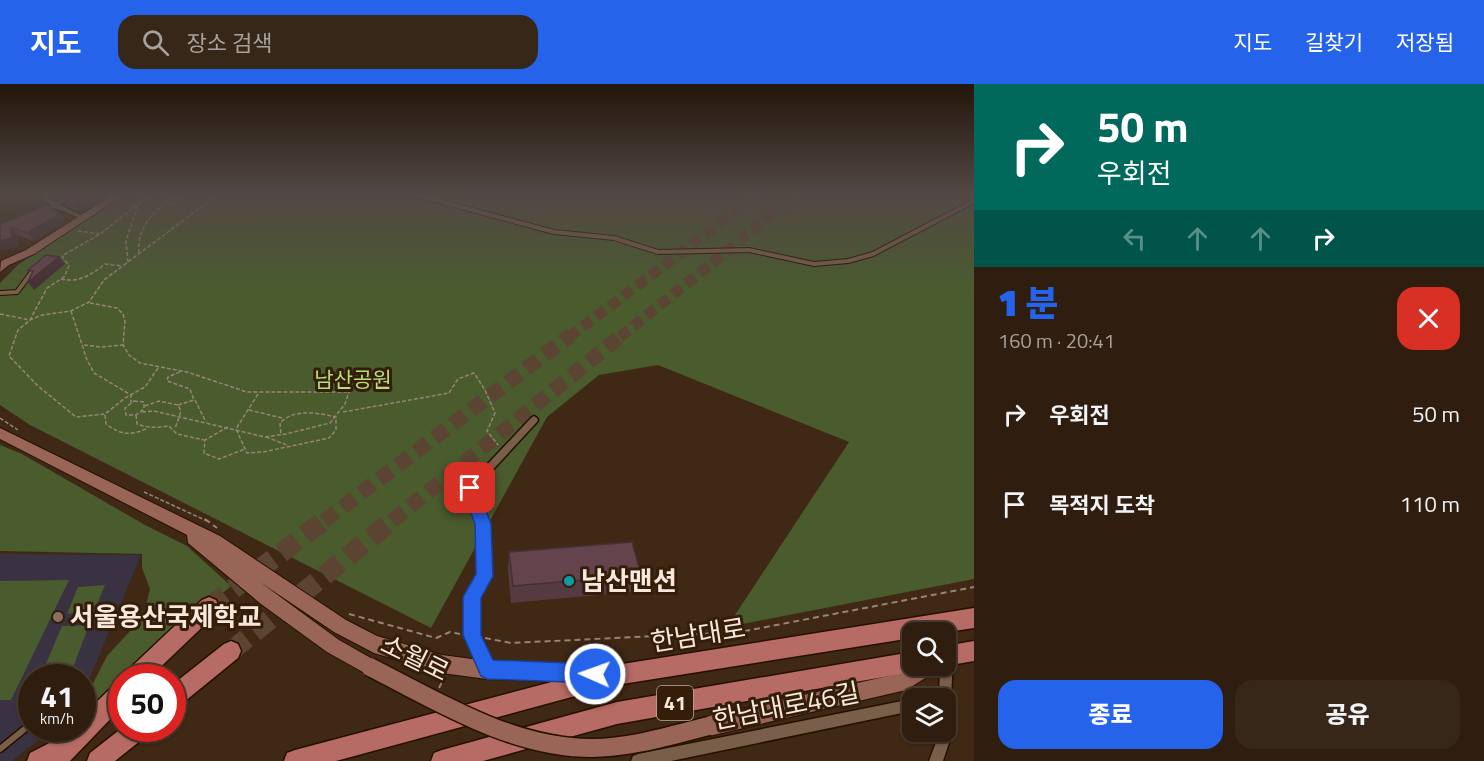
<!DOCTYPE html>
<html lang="ko">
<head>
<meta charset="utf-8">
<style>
	:root { --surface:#2f1e0f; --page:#372718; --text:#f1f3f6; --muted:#a7a29e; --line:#4a3c2f; --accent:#2563eb }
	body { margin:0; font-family:"Titillium Web","Noto Sans KR",sans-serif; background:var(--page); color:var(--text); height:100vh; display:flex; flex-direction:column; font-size:22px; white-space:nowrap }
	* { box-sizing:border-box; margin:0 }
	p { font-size:20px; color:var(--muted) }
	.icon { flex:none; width:33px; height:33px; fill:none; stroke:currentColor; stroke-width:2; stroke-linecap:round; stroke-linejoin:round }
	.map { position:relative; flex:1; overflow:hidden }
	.drawer { display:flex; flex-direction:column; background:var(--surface); width:510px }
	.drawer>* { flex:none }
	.top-card { background:#00695c; color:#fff; overflow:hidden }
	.controls { position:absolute; left:902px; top:538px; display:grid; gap:12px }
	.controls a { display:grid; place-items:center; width:54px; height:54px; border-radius:12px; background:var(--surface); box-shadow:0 2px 4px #0004,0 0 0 2px var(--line); font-size:30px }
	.speed { position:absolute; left:18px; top:580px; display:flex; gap:12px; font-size:30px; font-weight:700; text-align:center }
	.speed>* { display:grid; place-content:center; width:78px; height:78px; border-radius:50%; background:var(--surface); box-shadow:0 2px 4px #0004,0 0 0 2px var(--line); line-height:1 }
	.speed small { font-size:15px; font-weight:400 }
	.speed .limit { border:9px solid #d22; background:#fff; color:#111 }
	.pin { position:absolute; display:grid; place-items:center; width:51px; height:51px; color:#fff; margin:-26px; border-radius:12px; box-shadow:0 3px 9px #0006 }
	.me { position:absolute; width:66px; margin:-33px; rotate:272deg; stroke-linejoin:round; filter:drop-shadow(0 0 4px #0008) }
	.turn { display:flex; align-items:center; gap:21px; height:126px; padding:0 24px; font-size:27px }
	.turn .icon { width:78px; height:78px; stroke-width:2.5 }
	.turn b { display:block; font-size:42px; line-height:51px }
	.lanes { display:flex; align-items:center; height:57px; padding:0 24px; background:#0003; justify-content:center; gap:30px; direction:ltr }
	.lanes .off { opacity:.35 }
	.round { display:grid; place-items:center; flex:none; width:63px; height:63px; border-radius:18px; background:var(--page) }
	.head { display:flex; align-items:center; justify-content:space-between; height:102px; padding:0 24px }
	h1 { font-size:36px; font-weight:800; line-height:45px; color:var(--accent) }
	.primary-button { display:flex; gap:12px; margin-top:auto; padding:12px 24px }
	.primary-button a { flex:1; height:69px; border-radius:18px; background:var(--accent); color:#fff; font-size:24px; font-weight:800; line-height:69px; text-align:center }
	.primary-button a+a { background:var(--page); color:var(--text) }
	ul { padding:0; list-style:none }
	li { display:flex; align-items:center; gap:18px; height:90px; padding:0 24px }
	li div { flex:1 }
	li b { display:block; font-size:22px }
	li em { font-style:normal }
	header { display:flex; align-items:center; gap:36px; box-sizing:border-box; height:84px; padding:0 30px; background:var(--accent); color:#fff }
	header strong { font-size:28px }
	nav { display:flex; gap:33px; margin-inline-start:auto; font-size:21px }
	.search { width:420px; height:54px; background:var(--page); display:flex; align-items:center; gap:15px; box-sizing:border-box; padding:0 21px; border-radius:18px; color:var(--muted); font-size:22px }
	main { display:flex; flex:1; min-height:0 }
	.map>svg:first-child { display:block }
</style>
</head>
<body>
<header>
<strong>지도</strong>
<div class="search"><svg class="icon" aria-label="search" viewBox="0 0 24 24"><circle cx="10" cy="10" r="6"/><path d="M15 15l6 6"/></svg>장소 검색</div>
<nav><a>지도</a><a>길찾기</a><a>저장됨</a></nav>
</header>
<main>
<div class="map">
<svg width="974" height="677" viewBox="0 0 974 677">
	<rect width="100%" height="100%" fill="#3f2814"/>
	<path fill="#393242" d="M 0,470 L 141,471 L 83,610 L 82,594 L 32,594 L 32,645 L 52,645 L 12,677 L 0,677 Z"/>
	<g fill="#4a5b2e">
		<path d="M 122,112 L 974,112 L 974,495 L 727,543 L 849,358 L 658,281 L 599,291 L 547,333 L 431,544 L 30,341 L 0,321 L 0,199 L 19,180 Z"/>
		<path d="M 0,361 L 22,370 L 145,441 L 187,462 L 231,502 L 83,629 L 83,619 L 107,572 L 143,533 L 150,505 L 142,484 L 142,470 L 0,467 Z"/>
		<path d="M 69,496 L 11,616 L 0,616 L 0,497 Z"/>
		<path d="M 105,501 L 94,528 L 67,530 L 78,503 Z"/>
		<path d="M 89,541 L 69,594 L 40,594 L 62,542 Z"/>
	</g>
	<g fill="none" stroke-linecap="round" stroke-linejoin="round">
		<g stroke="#5b4532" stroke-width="11" stroke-dasharray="11 6" stroke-linecap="butt">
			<path d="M 569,253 L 756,112"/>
			<path d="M 620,253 L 795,112"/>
		</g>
		<g stroke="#5b4532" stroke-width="15" stroke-dasharray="15 8" stroke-linecap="butt">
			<path d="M 324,437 L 571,251"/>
			<path d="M 392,437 L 622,251"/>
		</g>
		<g stroke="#5b4532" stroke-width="20" stroke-dasharray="20 10" stroke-linecap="butt">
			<path d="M 209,523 L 326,435"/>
			<path d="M 231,567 L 394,435"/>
		</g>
		<defs>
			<g id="service-far1">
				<path d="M 420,112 L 554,148 L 614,154 L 658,168 L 749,166 L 814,180 L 848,177 L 873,170 L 974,117"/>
				<path d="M 0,209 L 17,208 L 34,185"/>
			</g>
			<path id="service" d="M 0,665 L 32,639"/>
			<g id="minor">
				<path d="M 40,112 L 46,112 L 56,119 L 63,112 L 69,112 L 60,121 L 87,134 L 82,135 L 56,124 L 43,130 L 39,130 L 39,128 L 52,122 Z"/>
				<path d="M 534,332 L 537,334 L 538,336 L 537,338 L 475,405 L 488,440 L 490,492 L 478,514 L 478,551 L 493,586 L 491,590 L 487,592 L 483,590 L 466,551 L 466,513 L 478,491 L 478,440 L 465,404 L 531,334 Z"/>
				<path d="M 947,566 L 951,568 L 953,572 L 951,615 L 956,637 L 943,677 L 929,677 L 940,648 L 945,648 L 945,615 L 939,615 L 940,582 L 945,582 L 945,567 Z"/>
				<path d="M 912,615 L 912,627 L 671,677 L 631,677 L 633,672 L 638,670 Z"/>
			</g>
			<g id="secondary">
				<path d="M 111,112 L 122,112 L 34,170 L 9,181 L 0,188 L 1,177 L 26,166 Z"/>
				<path d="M 0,344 L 220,452 L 346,536 L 377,552 L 442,571 L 487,577 L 601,581 L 608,583 L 610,590 L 608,597 L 601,599 L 487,595 L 442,589 L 374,569 L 334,548 L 260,498 L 339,556 L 376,577 L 379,583 L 376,589 L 370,592 L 327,568 L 261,520 L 188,459 L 187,451 L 0,355 Z"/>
				<path d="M 912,582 L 938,582 L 935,588 L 906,606 L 709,652 L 702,649 L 699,642 L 702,635 L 709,632 L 902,589 Z"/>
			</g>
			<g id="primary">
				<path d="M 209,513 L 216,516 L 219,523 L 216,530 L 149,594 L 124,594 L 127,587 L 202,516 Z"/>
				<path d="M 974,524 L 974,544 L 941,549 L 912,549 L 912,554 L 616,601 L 336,677 L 284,677 L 287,669 L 295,666 L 616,581 Z"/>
				<path d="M 231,557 L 238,560 L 241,567 L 238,574 L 179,622 L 172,625 L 172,601 L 224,560 Z"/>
				<path d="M 974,557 L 974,577 L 945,582 L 945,562 Z"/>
				<path d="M 912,568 L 912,582 L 920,582 L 912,588 L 617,640 L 483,677 L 431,677 L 434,669 L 442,666 L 617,618 Z"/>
				<path d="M 122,597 L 122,623 L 70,677 L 27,677 L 30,669 L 63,652 L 70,645 L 82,645 L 82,632 L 115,600 Z"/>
				<path d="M 122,644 L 148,645 L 145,653 L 115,677 L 87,677 L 90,669 Z"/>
			</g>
		</defs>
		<use href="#service-far1" stroke="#251000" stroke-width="6"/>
		<use href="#service" stroke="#251000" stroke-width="9"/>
		<use href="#minor" stroke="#251000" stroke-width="3"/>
		<use href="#secondary" stroke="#251000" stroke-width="2"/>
		<use href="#primary" stroke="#251000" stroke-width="3"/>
		<g stroke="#988474" stroke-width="1.5" stroke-dasharray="4 2" stroke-linecap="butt">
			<path d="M 167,120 L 174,119 L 184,112"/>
			<path d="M 78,147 L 100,150"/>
			<path d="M 139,169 C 136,144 155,126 173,112"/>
			<path d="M 128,178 L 126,157 L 138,120"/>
			<path d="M 61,195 C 79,199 91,191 105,180 L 122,182"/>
			<path d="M 90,219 L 117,224 L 123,230 L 125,237 L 123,261 L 129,271 L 140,279 L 187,288 L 247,308 L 350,308"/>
			<path d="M 71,227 L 87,276 L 94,289 L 131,311 L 131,319"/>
			<path d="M 0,230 L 30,236 L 47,204 L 64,193 L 69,182 L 62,172 L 100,150 L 149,112"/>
			<path d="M 84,261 L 101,263 L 123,261"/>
			<path d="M 158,284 L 145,303 L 125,314 L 105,330 L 76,333 L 38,302 L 9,272 L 18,246 L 30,236 L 42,231 L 71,227 L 89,218 L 104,196 L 216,112"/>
			<path d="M 258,310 L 236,345 L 247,369 L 263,368 L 329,354 L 336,346 L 336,333 C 318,329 294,324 280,339 L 281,351"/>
			<path d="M 195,316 L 206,338"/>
			<path d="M 134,317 L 144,318 L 144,325 L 136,331 L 126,331 L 125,324 Z"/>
			<path d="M 178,321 L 194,316 L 190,305 L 167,297 L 168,293 L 182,287"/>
			<path d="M 145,322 L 159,317 L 178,321 L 181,327 L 175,345"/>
			<path d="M 249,326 L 282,334"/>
			<path d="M 142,328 L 154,327 L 265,353 L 286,350 L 330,339 L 345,320 L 356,288"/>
			<path d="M 343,328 L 449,309 L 458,295 L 474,289 L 485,306 L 495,329 L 487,347 L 498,361"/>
			<path d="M 105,331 L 106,340 C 121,351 131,352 148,344"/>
			<path d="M 136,331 L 137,340 C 148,344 158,344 169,342 L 177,350 L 204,356"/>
			<path d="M 0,334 L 18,346"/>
			<path d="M 228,343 L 205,356 L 204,369 L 219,375 L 245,365"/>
			<path d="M 266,353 L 287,361"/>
			<path d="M 144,408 L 207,437"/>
		</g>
		<g stroke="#988474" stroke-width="2" stroke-dasharray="6 4" stroke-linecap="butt">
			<path d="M 205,435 L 217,444"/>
			<path d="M 349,530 L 436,554 L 450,548 L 460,550"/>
			<path d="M 485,554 L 511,559 L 740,548 L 974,503"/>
			<path d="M 439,604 L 443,596"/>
		</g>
		<use href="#service-far1" stroke="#795e49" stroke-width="4"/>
		<use href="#service" stroke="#795e49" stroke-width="6"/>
		<use href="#minor" fill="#795e49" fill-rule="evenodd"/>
		<use href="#secondary" fill="#986557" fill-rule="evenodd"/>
		<use href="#primary" fill="#b76b65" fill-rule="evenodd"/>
		<defs>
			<path id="secondary-bridge" d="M 370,583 C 439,618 512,664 592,664 C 631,664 671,651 709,642"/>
		</defs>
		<use href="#secondary-bridge" stroke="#251000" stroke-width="21" stroke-linecap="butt"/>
		<use href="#secondary-bridge" stroke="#986557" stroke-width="18"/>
	</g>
	<g fill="#563a42">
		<path d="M 62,112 L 104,112 L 79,127 L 68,122 Z"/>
		<path d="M 60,130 L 65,138 L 33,157 L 17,151 L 19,162 L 0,140 Z"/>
		<path d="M 509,468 L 641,491 L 631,508 L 511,519 L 508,486 Z"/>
	</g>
	<g fill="#462f36">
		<path d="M 87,112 L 104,112 L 79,127 L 74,120 Z"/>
		<path d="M 60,130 L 65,138 L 33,157 L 27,149 Z"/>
		<path d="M 11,143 L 17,151 L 19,162 L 0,167 L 0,157 Z"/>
		<path d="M 59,173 L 65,180 L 34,206 L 28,198 Z"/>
	</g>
	<g fill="#64434d" stroke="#462f36" stroke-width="1.5">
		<path d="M 68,112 L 87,112 L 74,120 L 63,115 L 70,112 Z"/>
		<path d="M 48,121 L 60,130 L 27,149 L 11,143 L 12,154 L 0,157 L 0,140 Z"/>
		<path d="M 46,171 L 59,173 L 28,198 L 33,187 L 28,186 Z"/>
		<path d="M 632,458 L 641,491 L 513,502 L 509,468 Z"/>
	</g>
	<linearGradient id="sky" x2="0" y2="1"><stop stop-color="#23160b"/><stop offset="0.54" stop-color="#524845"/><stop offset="1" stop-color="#524845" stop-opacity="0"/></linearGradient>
	<rect width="974" height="206" fill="url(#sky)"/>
	<path fill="#2563eb" stroke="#184099" stroke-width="1.5" d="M 470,397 L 475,399 L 491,440 L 493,492 L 481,514 L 481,551 L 493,576 L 595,580 L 601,583 L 604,590 L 601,596 L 595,599 L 487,595 L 481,592 L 463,551 L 463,513 L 476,490 L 475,440 L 462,404 L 465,399 Z"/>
	<circle fill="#0f9aa8" stroke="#351e09" stroke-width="2" cx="569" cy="497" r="6"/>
	<circle fill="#8d6e63" stroke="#351e09" stroke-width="2" cx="58" cy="533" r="6"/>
	<g text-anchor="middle" stroke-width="6" stroke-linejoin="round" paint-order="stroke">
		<rect fill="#351e09" stroke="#beab9d" stroke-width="1.5" x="657" y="602" width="36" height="34" rx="4.5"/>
		<g font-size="20" font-weight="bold" fill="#f8e8dc">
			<text x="675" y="626">41</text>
		</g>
		<g font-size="21" fill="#b6df75" stroke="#351e09">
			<text x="353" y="303">남산공원</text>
		</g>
		<g font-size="26" font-weight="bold" fill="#f8e8dc" stroke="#351e09" text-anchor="start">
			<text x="581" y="506">남산맨션</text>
			<text x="70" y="542">서울용산국제학교</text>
		</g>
		<g font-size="26" fill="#f8e8dc" stroke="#351e09">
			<text transform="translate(698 551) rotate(-9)" y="9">한남대로</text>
			<text transform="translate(415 574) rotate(26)" y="9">소월로</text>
			<text transform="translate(786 622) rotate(-11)" y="9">한남대로46길</text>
		</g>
	</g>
</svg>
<div class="controls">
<a><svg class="icon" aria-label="search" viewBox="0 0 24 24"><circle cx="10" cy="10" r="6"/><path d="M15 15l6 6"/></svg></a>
<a><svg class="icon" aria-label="layers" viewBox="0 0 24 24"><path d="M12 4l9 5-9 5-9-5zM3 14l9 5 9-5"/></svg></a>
</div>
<div class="speed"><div>41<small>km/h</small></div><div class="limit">50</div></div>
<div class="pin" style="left:470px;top:404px;background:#d93025"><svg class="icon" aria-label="arrive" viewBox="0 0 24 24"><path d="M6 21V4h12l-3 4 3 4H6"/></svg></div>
<svg class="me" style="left:595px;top:590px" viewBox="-20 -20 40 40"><circle r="17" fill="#2563eb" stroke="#fff" stroke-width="3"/><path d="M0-11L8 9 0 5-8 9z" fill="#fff"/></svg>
</div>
<section class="drawer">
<div class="top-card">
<div class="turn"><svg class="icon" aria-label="right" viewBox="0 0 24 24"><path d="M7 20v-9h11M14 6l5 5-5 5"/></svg><div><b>50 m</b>우회전</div></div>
<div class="lanes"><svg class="icon off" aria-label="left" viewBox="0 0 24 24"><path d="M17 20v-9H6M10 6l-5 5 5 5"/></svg><svg class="icon off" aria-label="ahead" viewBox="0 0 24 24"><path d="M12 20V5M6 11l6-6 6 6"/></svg><svg class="icon off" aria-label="ahead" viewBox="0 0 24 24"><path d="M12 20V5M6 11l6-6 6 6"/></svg><svg class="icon" aria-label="right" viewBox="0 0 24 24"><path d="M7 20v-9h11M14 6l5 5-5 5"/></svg></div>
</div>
<div class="head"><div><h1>1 분</h1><p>160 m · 20:41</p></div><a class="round" style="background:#d93025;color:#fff"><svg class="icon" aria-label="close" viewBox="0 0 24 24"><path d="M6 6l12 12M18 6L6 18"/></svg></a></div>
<ul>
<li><svg class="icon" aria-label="right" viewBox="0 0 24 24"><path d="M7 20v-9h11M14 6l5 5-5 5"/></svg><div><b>우회전</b></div><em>50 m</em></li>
<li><svg class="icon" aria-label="arrive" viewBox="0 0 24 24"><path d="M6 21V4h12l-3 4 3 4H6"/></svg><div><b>목적지 도착</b></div><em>110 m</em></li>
</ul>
<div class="primary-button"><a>종료</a><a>공유</a></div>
</section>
</main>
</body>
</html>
